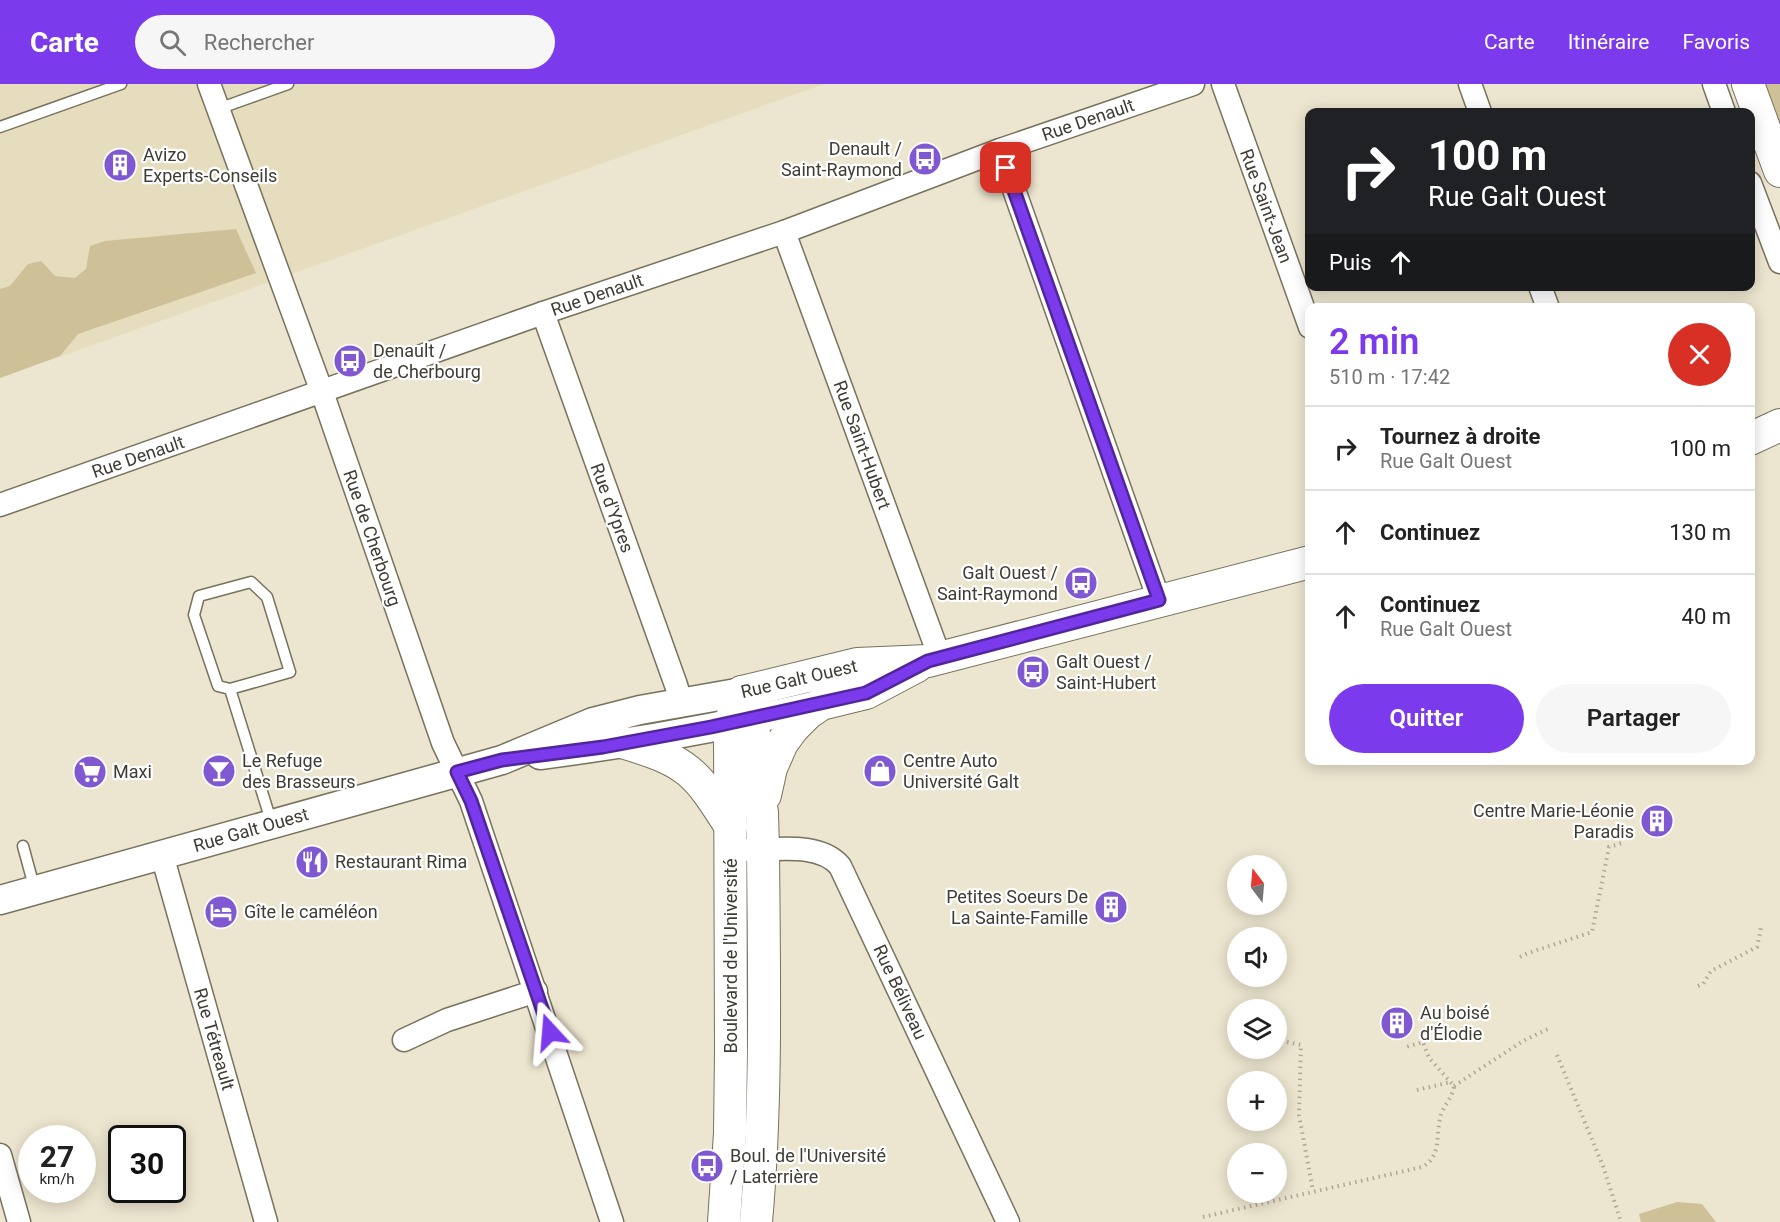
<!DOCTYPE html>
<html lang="fr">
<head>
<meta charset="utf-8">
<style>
	:root { --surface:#fff; --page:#f6f6f6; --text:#222; --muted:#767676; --line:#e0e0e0; --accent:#7c3aed }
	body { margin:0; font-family:Roboto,sans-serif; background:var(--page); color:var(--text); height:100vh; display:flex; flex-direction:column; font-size:22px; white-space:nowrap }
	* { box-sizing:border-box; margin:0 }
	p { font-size:20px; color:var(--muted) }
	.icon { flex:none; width:33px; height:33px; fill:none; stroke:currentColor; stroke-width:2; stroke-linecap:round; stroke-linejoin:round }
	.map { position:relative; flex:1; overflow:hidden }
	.details { position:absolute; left:1305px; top:219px; width:450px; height:462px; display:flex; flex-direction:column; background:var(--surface); border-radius:12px; box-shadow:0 3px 15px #0003 }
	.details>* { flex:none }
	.hud { position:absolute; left:1305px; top:24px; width:450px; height:183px; border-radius:12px; box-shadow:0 3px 15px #0003; background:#202124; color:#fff; overflow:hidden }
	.needle { width:39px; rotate:344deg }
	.fabs { position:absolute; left:1227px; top:771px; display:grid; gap:12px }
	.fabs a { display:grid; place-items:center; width:60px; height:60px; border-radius:50%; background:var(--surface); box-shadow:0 3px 15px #0003; font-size:30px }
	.speed { position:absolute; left:18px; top:1041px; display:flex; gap:12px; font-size:30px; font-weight:700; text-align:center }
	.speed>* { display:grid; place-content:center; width:78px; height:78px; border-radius:50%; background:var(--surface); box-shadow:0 3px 15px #0003; line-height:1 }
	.speed small { font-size:15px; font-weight:400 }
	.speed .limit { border:3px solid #111; border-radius:9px; background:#fff; color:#111 }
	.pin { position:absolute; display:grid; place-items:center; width:51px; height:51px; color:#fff; margin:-26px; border-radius:12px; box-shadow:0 3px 9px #0006 }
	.me { position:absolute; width:66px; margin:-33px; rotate:341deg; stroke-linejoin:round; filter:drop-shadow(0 0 4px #0008) }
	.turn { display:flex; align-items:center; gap:21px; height:126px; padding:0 24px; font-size:27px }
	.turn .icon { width:78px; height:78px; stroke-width:2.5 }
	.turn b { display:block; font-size:42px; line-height:51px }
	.then { display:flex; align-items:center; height:57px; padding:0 24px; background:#0003; gap:12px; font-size:22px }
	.round { display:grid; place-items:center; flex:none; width:63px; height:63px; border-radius:32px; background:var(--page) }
	.summary { display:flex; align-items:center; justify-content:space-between; height:102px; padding:0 24px }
	h1 { font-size:36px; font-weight:600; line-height:45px; color:var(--accent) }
	.action { display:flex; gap:12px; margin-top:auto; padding:12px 24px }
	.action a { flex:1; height:69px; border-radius:36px; background:var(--accent); color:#fff; font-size:24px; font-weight:600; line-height:69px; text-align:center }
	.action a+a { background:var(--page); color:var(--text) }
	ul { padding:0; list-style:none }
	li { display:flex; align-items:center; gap:18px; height:84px; padding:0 24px; border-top:2px solid var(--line) }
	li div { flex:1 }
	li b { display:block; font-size:22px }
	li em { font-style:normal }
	header { display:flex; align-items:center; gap:36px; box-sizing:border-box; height:84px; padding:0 30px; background:var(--accent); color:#fff }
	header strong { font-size:28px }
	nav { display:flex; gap:33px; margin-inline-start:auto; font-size:21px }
	.search { width:420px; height:54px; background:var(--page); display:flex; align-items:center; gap:15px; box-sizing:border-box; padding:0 21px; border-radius:33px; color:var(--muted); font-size:22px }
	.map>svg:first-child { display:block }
</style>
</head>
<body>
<header>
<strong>Carte</strong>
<div class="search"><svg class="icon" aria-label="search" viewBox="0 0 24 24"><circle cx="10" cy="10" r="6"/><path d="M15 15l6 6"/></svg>Rechercher</div>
<nav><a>Carte</a><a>Itinéraire</a><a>Favoris</a></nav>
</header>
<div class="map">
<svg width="1780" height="1138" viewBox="0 0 1780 1138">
	<rect width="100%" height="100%" fill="#ece5cf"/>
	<path fill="#e6dcbe" d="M 0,0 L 824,0 L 0,294 Z"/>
	<g fill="#cec198">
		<path d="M 1760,0 L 1780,0 L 1780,55 Z"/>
		<path d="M 236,145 L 256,189 L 78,250 L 60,272 L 0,294 L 0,205 L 10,202 L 28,180 L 41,177 L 55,192 L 75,194 L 86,185 L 90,162 L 105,157 Z"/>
		<path d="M 1677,1118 L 1702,1120 L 1716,1138 L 1641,1138 L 1639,1130 Z"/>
	</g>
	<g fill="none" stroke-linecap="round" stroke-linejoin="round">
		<defs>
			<g id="service">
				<path d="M 218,25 L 288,0"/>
				<path d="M 0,43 L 121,0"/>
				<path d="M 230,605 L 218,602 L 194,531 L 199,512 L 251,498 L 267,513 L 290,588 L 230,605 L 272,740"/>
				<path d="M 23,762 L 35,806"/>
			</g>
			<g id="minor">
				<path d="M 209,0 L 322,308 L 443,659 L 471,717 L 612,1138"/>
				<path d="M 1223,0 L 1310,243"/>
				<path d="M 1470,0 L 1480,28"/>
				<path d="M 1714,0 L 1724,28"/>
				<path d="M 1000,66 L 1159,516"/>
				<path d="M 1750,99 L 1780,178"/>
				<path d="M 784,148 L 940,574"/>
				<path d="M 1540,202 L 1548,224"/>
				<path d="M 543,229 L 676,601 L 681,618"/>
				<path d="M 0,421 L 543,229 L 784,148 L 1000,66 L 1193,0"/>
				<path d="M 747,766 C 777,766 819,758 840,782 L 1008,1138"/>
				<path d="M 162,771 L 266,1138"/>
				<path d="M 404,956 L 447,936 L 536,907"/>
				<path d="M 0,1071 L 19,1138"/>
			</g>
			<g id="tertiary">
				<path d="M 540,671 C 634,659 728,642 821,620"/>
				<path d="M 0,816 L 502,676 L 593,638 L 640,626 L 742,608"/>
			</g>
			<g id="secondary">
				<path d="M 1748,0 L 1780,87"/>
				<path d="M 1750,355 L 1780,341"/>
				<path d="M 742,608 L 857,580 L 928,577 L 1310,478"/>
				<path d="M 742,608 L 753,634 L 756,687 L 762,729 L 763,766 C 764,890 767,1015 756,1138"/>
				<path d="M 625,659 C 689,678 696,688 731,743"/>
				<path d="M 765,711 L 771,684 L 782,659 L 793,644 L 808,629 L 821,620 L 866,609 L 917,582"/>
				<path d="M 724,1138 L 730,1049 L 731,968 L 730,639 L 742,608"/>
			</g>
		</defs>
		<use href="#service" stroke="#78725d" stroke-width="13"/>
		<use href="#minor" stroke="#78725d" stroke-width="25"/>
		<use href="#tertiary" stroke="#78725d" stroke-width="31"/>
		<use href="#secondary" stroke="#78725d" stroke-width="34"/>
		<g stroke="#aea897" stroke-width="4" stroke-dasharray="1.5 4.5" stroke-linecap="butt">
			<path d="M 1520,873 L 1528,869 L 1592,848 L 1609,763 L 1625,758"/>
			<path d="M 1698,902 L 1703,900 L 1711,887 L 1757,863 L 1761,844"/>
			<path d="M 1287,958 L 1301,961 L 1299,1031 L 1313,1107"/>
			<path d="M 1557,971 L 1603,1082 L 1621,1138"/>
			<path d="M 1454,1002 L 1523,957 L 1548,945"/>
			<path d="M 1417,1006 L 1451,998"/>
			<path d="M 1203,1133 L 1422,1083 C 1444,1071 1434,1048 1442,1028 C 1446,1019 1453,1012 1454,1002 L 1429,974 L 1423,958 L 1406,963"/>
		</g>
		<use href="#service" stroke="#fff" stroke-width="10"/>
		<use href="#minor" stroke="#fff" stroke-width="22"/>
		<use href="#tertiary" stroke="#fff" stroke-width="28"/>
		<use href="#secondary" stroke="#fff" stroke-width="32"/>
	</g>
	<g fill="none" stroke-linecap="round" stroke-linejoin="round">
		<defs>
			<path id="route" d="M 550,948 L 471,717 L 457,688 L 502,676 L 603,663 L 711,643 L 866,609 L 928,577 L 1159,516 L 1006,84"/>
		</defs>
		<use href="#route" stroke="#51269a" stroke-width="15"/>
		<use href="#route" stroke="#7c3aed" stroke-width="10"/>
	</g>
	<defs>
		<symbol id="bus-disc" viewBox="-11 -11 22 22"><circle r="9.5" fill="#8058d2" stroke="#fff"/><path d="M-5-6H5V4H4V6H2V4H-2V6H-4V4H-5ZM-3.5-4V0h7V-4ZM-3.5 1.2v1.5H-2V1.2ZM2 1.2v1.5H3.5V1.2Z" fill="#fff"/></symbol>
		<symbol id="building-disc" viewBox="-11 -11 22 22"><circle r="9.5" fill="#8058d2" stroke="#fff"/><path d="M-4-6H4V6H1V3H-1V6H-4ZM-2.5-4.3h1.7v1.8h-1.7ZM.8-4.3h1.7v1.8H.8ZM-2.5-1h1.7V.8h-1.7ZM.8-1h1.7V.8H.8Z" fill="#fff"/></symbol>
		<symbol id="bar-disc" viewBox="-11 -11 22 22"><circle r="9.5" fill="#8058d2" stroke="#fff"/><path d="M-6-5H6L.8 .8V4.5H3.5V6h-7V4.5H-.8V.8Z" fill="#fff"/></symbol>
		<symbol id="shop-disc" viewBox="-11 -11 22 22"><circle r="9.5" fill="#8058d2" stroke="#fff"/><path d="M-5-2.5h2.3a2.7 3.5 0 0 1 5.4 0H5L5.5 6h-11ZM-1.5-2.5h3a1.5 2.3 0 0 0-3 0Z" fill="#fff"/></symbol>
		<symbol id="supermarket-disc" viewBox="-11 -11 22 22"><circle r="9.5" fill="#8058d2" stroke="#fff"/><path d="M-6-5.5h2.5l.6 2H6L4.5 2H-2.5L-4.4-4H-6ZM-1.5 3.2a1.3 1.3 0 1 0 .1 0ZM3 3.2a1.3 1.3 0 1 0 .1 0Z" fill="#fff"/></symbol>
		<symbol id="restaurant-disc" viewBox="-11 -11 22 22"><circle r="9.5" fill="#8058d2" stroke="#fff"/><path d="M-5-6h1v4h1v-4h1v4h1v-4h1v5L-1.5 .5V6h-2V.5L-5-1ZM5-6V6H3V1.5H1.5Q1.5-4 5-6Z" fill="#fff"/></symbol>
		<symbol id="hotel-disc" viewBox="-11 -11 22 22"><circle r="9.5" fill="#8058d2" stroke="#fff"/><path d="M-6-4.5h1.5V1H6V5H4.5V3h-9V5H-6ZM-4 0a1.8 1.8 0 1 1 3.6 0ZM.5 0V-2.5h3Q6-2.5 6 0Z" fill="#fff"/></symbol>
	</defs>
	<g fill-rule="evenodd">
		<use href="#bus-disc" x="906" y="56" width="38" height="38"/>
		<use href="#building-disc" x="101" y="62" width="38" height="38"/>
		<use href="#bus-disc" x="331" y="258" width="38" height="38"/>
		<use href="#bus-disc" x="1062" y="480" width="38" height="38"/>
		<use href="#bus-disc" x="1014" y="569" width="38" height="38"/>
		<use href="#bar-disc" x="200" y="668" width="38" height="38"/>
		<use href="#shop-disc" x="861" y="668" width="38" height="38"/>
		<use href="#supermarket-disc" x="71" y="669" width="38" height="38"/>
		<use href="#building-disc" x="1638" y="718" width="38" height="38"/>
		<use href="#restaurant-disc" x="293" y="759" width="38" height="38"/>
		<use href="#building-disc" x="1092" y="804" width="38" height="38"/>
		<use href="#hotel-disc" x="202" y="809" width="38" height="38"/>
		<use href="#building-disc" x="1378" y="920" width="38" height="38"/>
		<use href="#bus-disc" x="688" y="1063" width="38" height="38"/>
	</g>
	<g text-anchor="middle" stroke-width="4.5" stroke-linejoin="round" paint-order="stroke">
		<g font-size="18" fill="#3f3c33" stroke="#fff">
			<text transform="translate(1088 36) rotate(-19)" y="6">Rue Denault</text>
			<text transform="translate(1266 122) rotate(70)" y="6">Rue Saint-Jean</text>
			<text transform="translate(597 211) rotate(-19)" y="6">Rue Denault</text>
			<text transform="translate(862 361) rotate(70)" y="6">Rue Saint-Hubert</text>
			<text transform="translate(138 373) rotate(-19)" y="6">Rue Denault</text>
			<text transform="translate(612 424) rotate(70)" y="6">Rue d'Ypres</text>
			<text transform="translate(372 454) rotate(71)" y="6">Rue de Cherbourg</text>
			<text transform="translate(799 595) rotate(-13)" y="6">Rue Galt Ouest</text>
			<text transform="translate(251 746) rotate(-16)" y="6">Rue Galt Ouest</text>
			<text transform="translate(731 872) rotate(-90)" y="6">Boulevard de l'Université</text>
			<text transform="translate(900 908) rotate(65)" y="6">Rue Béliveau</text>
			<text transform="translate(214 955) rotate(74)" y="6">Rue Tétreault</text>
		</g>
		<g font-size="18" fill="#3f3c33" stroke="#fff" text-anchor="start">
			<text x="902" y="71" text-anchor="end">Denault /<tspan x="902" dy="21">Saint-Raymond</tspan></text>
			<text x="143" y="77">Avizo<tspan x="143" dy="21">Experts-Conseils</tspan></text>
			<text x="373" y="273">Denault /<tspan x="373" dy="21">de Cherbourg</tspan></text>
			<text x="1058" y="495" text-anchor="end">Galt Ouest /<tspan x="1058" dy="21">Saint-Raymond</tspan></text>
			<text x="1056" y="584">Galt Ouest /<tspan x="1056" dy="21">Saint-Hubert</tspan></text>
			<text x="242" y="683">Le Refuge<tspan x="242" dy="21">des Brasseurs</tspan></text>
			<text x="903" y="683">Centre Auto<tspan x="903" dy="21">Université Galt</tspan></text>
			<text x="113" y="694">Maxi</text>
			<text x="1634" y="733" text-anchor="end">Centre Marie-Léonie<tspan x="1634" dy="21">Paradis</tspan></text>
			<text x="335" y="784">Restaurant Rima</text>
			<text x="1088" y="819" text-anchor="end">Petites Soeurs De<tspan x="1088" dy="21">La Sainte-Famille</tspan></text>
			<text x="244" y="834">Gîte le caméléon</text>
			<text x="1420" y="935">Au boisé<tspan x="1420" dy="21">d'Élodie</tspan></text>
			<text x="730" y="1078">Boul. de l'Université<tspan x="730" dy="21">/ Laterrière</tspan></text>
		</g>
	</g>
</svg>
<div class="fabs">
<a><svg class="needle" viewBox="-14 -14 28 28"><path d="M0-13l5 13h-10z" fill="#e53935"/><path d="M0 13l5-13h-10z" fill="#767676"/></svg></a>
<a><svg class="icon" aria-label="sound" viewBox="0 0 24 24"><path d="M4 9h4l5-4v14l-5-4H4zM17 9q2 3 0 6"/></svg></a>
<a><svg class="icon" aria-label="layers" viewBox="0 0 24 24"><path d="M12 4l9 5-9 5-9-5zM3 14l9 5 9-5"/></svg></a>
<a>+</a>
<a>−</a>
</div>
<div class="speed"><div>27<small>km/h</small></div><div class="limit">30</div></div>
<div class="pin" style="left:1006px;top:84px;background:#d93025"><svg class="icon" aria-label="arrive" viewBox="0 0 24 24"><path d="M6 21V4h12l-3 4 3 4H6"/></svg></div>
<svg class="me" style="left:550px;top:948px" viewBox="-20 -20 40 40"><path d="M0-17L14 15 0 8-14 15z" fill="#7c3aed" stroke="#fff" stroke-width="4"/></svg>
<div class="hud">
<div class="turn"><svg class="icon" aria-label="right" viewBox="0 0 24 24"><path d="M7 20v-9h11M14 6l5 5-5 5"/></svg><div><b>100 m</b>Rue Galt Ouest</div></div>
<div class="then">Puis<svg class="icon" aria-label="ahead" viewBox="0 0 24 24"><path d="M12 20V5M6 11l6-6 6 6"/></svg></div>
</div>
<section class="details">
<div class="summary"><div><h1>2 min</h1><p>510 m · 17:42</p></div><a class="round" style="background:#d93025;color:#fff"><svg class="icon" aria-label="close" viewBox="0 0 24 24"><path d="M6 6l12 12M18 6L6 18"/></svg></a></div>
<ul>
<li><svg class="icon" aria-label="right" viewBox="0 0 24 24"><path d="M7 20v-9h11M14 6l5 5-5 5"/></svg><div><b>Tournez à droite</b><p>Rue Galt Ouest</p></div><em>100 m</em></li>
<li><svg class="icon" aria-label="ahead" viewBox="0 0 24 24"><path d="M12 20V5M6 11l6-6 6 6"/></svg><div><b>Continuez</b></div><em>130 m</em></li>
<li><svg class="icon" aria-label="ahead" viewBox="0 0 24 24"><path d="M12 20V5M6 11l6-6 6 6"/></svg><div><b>Continuez</b><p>Rue Galt Ouest</p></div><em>40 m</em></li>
</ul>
<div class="action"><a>Quitter</a><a>Partager</a></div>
</section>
</div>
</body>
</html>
